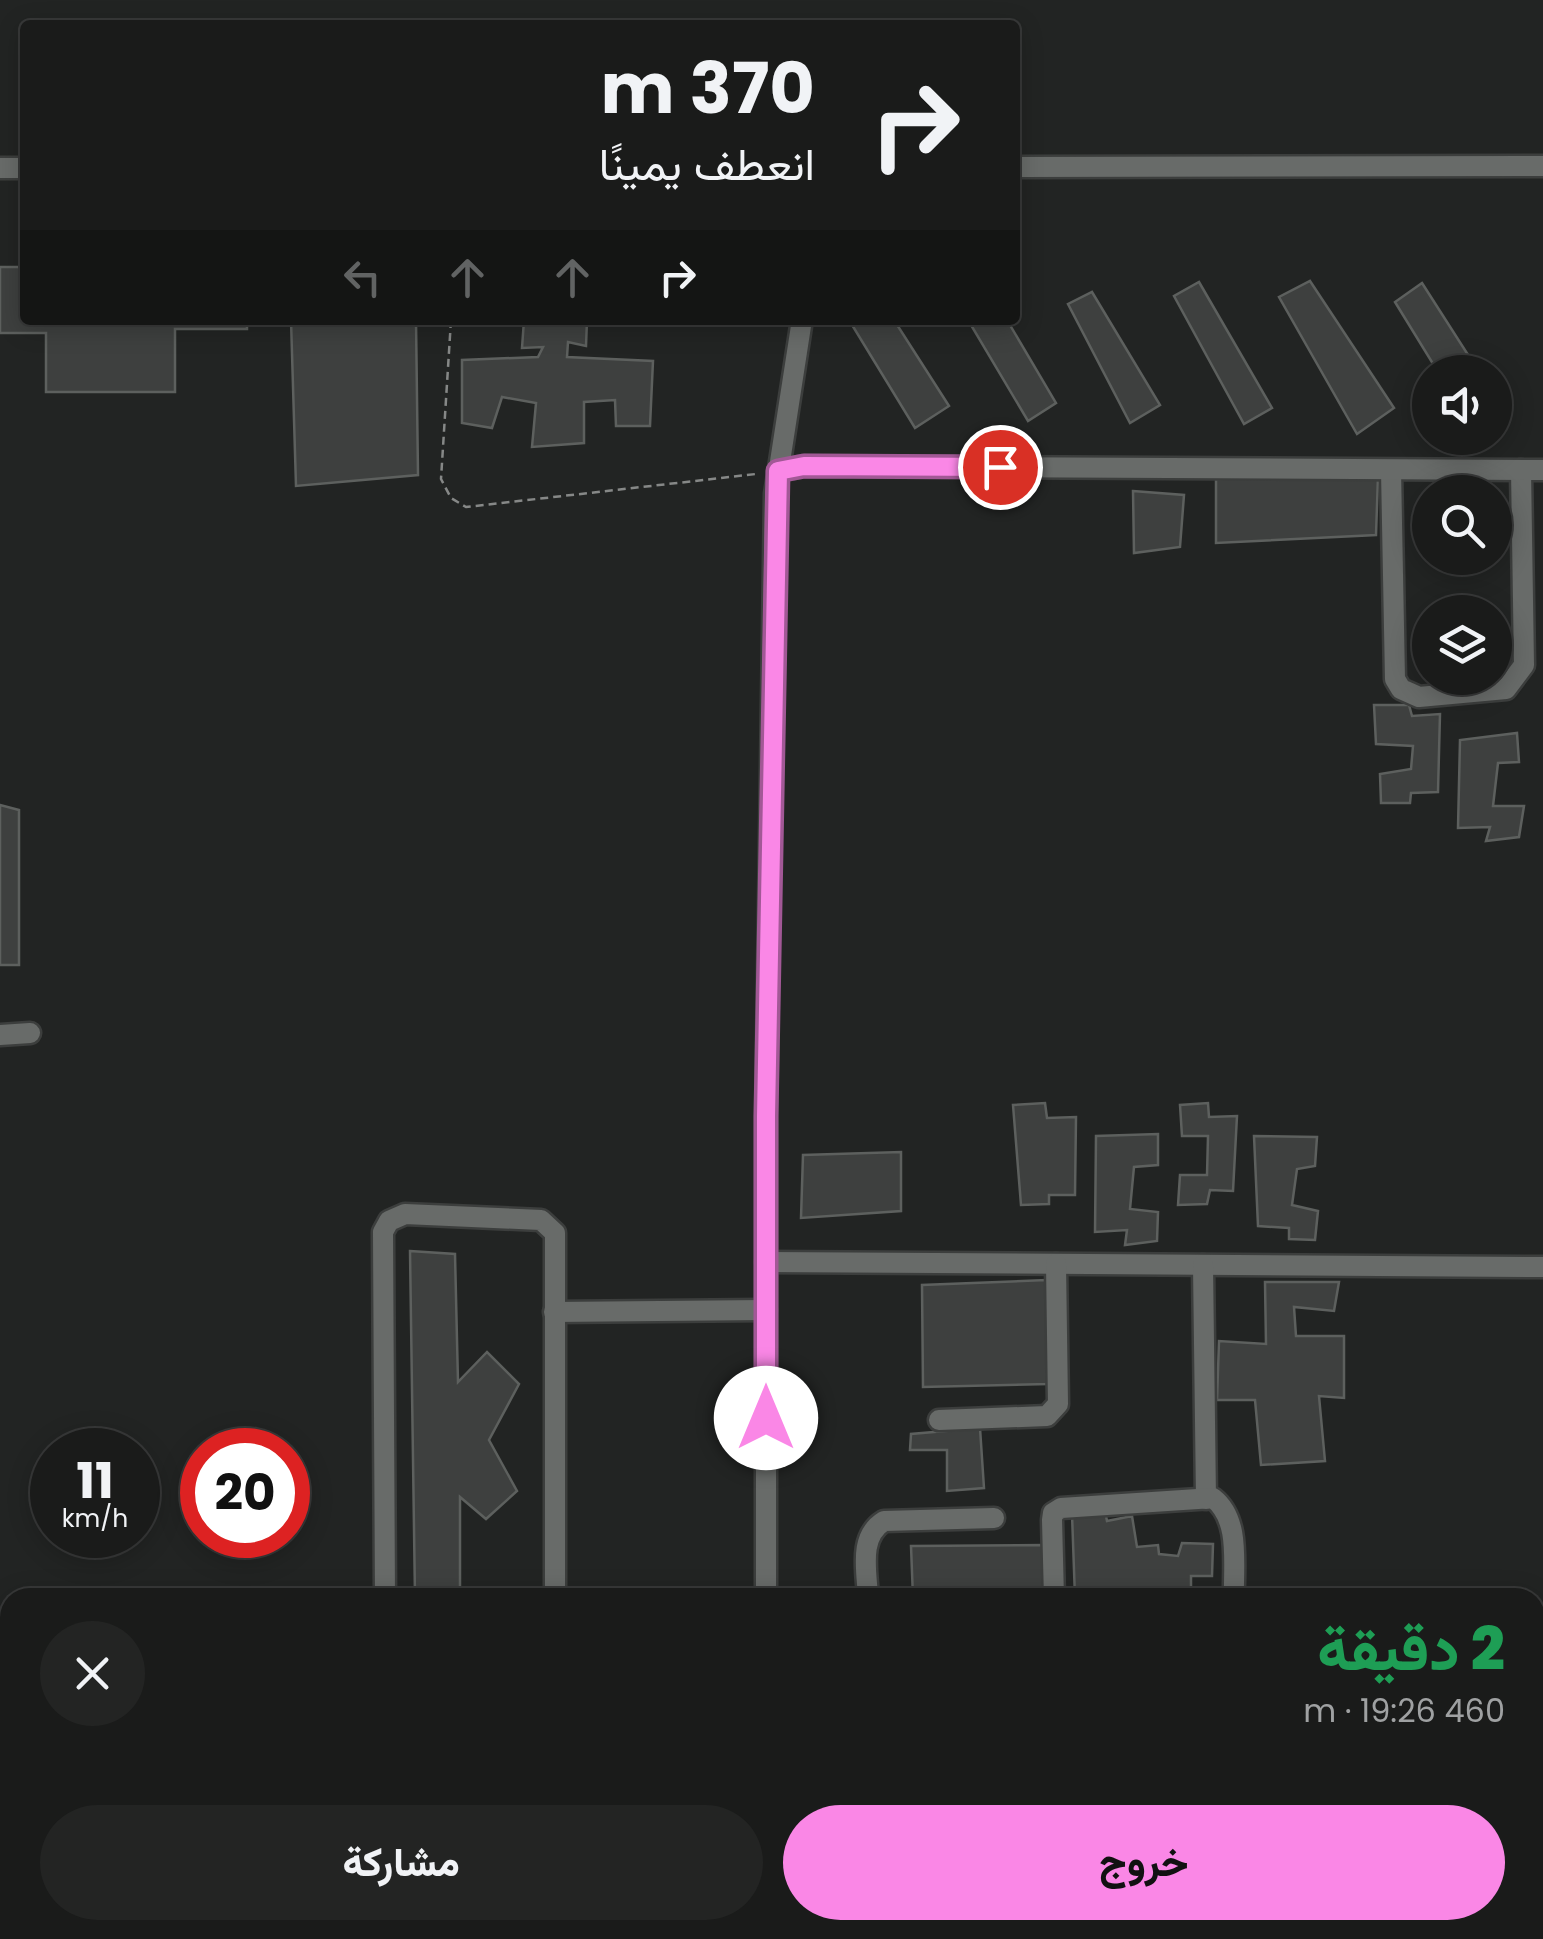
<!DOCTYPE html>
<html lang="ar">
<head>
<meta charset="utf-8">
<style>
	:root { --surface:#1a1b1a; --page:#232423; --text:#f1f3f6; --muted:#9fa1a2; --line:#383939; --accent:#fa87e6 }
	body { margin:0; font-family:Poppins,Vazirmatn,sans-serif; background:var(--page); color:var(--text); direction:rtl; height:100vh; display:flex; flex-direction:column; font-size:38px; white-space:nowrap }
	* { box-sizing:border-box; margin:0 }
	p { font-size:32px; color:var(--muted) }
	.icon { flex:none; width:55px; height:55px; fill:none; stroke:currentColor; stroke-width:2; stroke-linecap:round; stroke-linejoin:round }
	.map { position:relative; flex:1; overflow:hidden; direction:ltr }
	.drawer { position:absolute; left:0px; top:1588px; width:1545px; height:352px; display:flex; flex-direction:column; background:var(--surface); border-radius:30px 30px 0 0; box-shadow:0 5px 25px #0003,0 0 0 2px var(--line); direction:rtl }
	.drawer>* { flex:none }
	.top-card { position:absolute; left:20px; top:20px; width:1000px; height:305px; border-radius:10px; box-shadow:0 5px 25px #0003,0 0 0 2px var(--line); direction:rtl; background:#1a1b1a; color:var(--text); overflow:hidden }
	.fabs { position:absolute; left:1412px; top:355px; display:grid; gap:20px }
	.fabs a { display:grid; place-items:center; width:100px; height:100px; border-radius:50%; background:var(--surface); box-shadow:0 5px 25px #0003,0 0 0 2px var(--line); font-size:50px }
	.speed { position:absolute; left:30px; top:1428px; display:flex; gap:20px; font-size:50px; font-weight:700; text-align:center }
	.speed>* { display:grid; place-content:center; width:130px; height:130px; border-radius:50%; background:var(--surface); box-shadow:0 5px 25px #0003,0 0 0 2px var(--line); line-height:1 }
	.speed small { font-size:25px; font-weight:400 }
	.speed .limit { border:15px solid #d22; background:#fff; color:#111 }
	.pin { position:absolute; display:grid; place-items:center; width:85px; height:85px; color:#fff; margin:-42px; border:5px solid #fff; border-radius:50%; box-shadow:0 2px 10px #0007 }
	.me { position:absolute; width:110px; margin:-55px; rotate:0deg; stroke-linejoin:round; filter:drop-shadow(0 0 8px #0008) }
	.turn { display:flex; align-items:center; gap:35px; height:210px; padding:0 40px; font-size:45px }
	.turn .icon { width:130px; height:130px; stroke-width:2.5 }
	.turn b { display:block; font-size:70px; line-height:85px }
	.lanes { display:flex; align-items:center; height:95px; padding:0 40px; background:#0003; justify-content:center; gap:50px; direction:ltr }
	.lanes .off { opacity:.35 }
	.round { display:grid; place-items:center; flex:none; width:105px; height:105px; border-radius:52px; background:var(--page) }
	.overview { display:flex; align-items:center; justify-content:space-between; height:170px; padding:0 40px }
	h1 { font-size:60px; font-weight:800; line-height:75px; color:#1e9e55 }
	.action { display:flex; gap:20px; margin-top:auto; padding:20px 40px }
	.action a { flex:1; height:115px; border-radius:60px; background:var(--accent); color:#111; font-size:40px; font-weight:800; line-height:115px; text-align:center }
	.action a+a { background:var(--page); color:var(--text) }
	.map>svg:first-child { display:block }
</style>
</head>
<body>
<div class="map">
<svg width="1543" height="1939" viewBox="0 0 1543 1939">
	<rect width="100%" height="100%" fill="#222423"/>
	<g fill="#3e403f" stroke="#5d605e" stroke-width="2.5">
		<path d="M 0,267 L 25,267 L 25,320 L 247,320 L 247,329 L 175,329 L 175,392 L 46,392 L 46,333 L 0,333 Z"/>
		<path d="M 1310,281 L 1394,408 L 1357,434 L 1279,297 Z"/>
		<path d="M 1199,282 L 1272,408 L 1244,424 L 1174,296 Z"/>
		<path d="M 1422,283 L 1479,372 L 1438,372 L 1395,302 Z"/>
		<path d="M 1092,292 L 1160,405 L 1130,423 L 1068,304 Z"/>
		<path d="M 291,320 L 416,320 L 418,475 L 296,486 Z"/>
		<path d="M 524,320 L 587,320 L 586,346 L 568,342 L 567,357 L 653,361 L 650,426 L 616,426 L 615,400 L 584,402 L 584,443 L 532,447 L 536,403 L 502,397 L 492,428 L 462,423 L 462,360 L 538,357 L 543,347 L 522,348 Z"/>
		<path d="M 849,320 L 894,320 L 949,406 L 915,428 Z"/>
		<path d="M 968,320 L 1007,320 L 1056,403 L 1028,421 Z"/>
		<path d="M 1378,476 L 1376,535 L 1216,543 L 1216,479 Z"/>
		<path d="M 1133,491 L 1184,495 L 1180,547 L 1134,553 Z"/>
		<path d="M 1374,705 L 1409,705 L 1412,716 L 1440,714 L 1438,792 L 1411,793 L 1410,803 L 1381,803 L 1380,774 L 1411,769 L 1413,746 L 1376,744 Z"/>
		<path d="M 1517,733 L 1519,762 L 1498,763 L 1493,806 L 1524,806 L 1519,837 L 1486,841 L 1490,827 L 1458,828 L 1460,740 Z"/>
		<path d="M 0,805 L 19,810 L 19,965 L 0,965 Z"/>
		<path d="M 1045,1103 L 1047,1118 L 1076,1117 L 1075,1195 L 1049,1195 L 1049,1204 L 1021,1205 L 1013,1105 Z"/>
		<path d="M 1208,1103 L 1209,1117 L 1237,1116 L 1233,1191 L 1210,1190 L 1207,1204 L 1178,1205 L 1180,1175 L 1207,1175 L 1208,1136 L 1182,1136 L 1180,1105 Z"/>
		<path d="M 1158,1134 L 1158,1165 L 1134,1167 L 1130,1209 L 1158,1212 L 1157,1241 L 1125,1245 L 1127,1230 L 1095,1232 L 1096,1136 Z"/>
		<path d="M 1254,1136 L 1317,1137 L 1315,1166 L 1297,1169 L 1292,1205 L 1318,1211 L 1315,1240 L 1289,1239 L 1289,1228 L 1258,1226 Z"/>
		<path d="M 901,1152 L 901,1211 L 801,1218 L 803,1155 Z"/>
		<path d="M 410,1251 L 455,1254 L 458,1382 L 487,1352 L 519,1384 L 489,1440 L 517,1491 L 486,1519 L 460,1497 L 460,1598 L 415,1598 Z"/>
		<path d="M 1046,1280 L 1048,1384 L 923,1387 L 922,1285 Z"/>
		<path d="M 1265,1282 L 1339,1282 L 1334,1311 L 1294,1307 L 1296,1336 L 1344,1336 L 1344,1398 L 1319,1396 L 1325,1461 L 1261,1465 L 1255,1400 L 1217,1400 L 1219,1341 L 1266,1344 Z"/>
		<path d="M 980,1428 L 984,1488 L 947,1491 L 947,1450 L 910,1450 L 911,1434 Z"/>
		<path d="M 1105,1511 L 1107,1521 L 1132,1516 L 1137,1547 L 1158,1545 L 1159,1554 L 1178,1556 L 1182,1543 L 1213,1544 L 1212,1576 L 1191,1576 L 1191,1598 L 1075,1598 L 1072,1514 Z"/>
		<path d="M 1045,1545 L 1044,1598 L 913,1598 L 911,1546 Z"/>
		<path d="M 1543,1732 L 1543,1884 L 1535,1885 L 1535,1733 Z"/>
		<path d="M 5,1821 L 10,1821 L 10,1859 L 0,1858 Z"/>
	</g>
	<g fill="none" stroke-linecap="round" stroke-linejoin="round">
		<defs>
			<g id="minor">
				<path d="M 1015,167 L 1543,166"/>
				<path d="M 0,168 L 25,168"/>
				<path d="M 1391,470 L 1395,679 L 1401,689 L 1419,697 L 1506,689 L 1524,665 L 1521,470"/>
				<path d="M 778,471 L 804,466 L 1543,470"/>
				<path d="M 0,1035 L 30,1033"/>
				<path d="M 766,1262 L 1543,1267"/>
				<path d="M 1203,1265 L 1206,1499"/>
				<path d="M 554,1312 L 766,1310"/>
				<path d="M 939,1420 L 1047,1416 L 1058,1404 L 1056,1264"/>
				<path d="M 385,1598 L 383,1232 L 389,1221 L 405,1214 L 541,1220 L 555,1233 L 555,1598"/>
				<path d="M 766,1598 L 766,1116 L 775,494 L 801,326 L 799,320"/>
				<path d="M 868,1598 C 867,1571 858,1537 884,1521 L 994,1518"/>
				<path d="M 1054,1598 L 1052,1520 L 1053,1513 L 1061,1508 L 1213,1498 C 1241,1520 1233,1564 1234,1598"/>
				<path d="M 1535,1677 L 1543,1677"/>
				<path d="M 0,1925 L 10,1925"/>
				<path d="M 771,1930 L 772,1939"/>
				<path d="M 1434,1930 L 1440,1939"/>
			</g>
		</defs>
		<use href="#minor" stroke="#3c3e3d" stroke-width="25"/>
		<path stroke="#868887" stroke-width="2.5" stroke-dasharray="8 5" stroke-linecap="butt" d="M 451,320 L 441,479 L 451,498 L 466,507 L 756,474"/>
		<use href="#minor" stroke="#686b69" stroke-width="20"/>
	</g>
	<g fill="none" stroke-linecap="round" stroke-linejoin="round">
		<defs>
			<path id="route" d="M 766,1418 L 766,1116 L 778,471 L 804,466 L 1000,467"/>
		</defs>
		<use href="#route" stroke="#a25896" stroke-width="25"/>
		<use href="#route" stroke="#fa87e6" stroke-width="18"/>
	</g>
</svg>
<div class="fabs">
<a><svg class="icon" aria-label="sound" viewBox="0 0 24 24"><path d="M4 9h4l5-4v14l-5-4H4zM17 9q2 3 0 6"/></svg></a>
<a><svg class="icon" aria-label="search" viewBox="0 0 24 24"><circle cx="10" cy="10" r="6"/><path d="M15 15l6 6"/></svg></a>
<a><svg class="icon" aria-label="layers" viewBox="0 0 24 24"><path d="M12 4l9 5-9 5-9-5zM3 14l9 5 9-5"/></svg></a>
</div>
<div class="speed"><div>11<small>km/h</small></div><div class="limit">20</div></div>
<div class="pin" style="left:1000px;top:467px;background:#d93025"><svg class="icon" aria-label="arrive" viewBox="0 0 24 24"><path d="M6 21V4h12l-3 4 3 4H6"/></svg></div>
<svg class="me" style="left:766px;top:1418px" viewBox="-20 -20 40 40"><circle r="19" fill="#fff"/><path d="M0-13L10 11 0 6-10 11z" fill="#fa87e6"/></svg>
<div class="top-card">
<div class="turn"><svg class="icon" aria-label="right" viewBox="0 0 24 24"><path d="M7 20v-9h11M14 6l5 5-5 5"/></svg><div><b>370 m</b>انعطف يمينًا</div></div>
<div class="lanes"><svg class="icon off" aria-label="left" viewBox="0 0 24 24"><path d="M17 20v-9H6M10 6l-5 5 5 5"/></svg><svg class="icon off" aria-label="ahead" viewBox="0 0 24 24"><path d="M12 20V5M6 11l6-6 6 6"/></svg><svg class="icon off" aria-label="ahead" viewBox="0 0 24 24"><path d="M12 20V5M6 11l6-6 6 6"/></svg><svg class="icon" aria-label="right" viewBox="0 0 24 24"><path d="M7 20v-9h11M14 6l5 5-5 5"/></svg></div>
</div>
<section class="drawer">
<div class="overview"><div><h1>2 دقيقة</h1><p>460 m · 19:26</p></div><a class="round"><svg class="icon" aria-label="close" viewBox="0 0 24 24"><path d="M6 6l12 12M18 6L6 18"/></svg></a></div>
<div class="action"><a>خروج</a><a>مشاركة</a></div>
</section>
</div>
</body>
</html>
